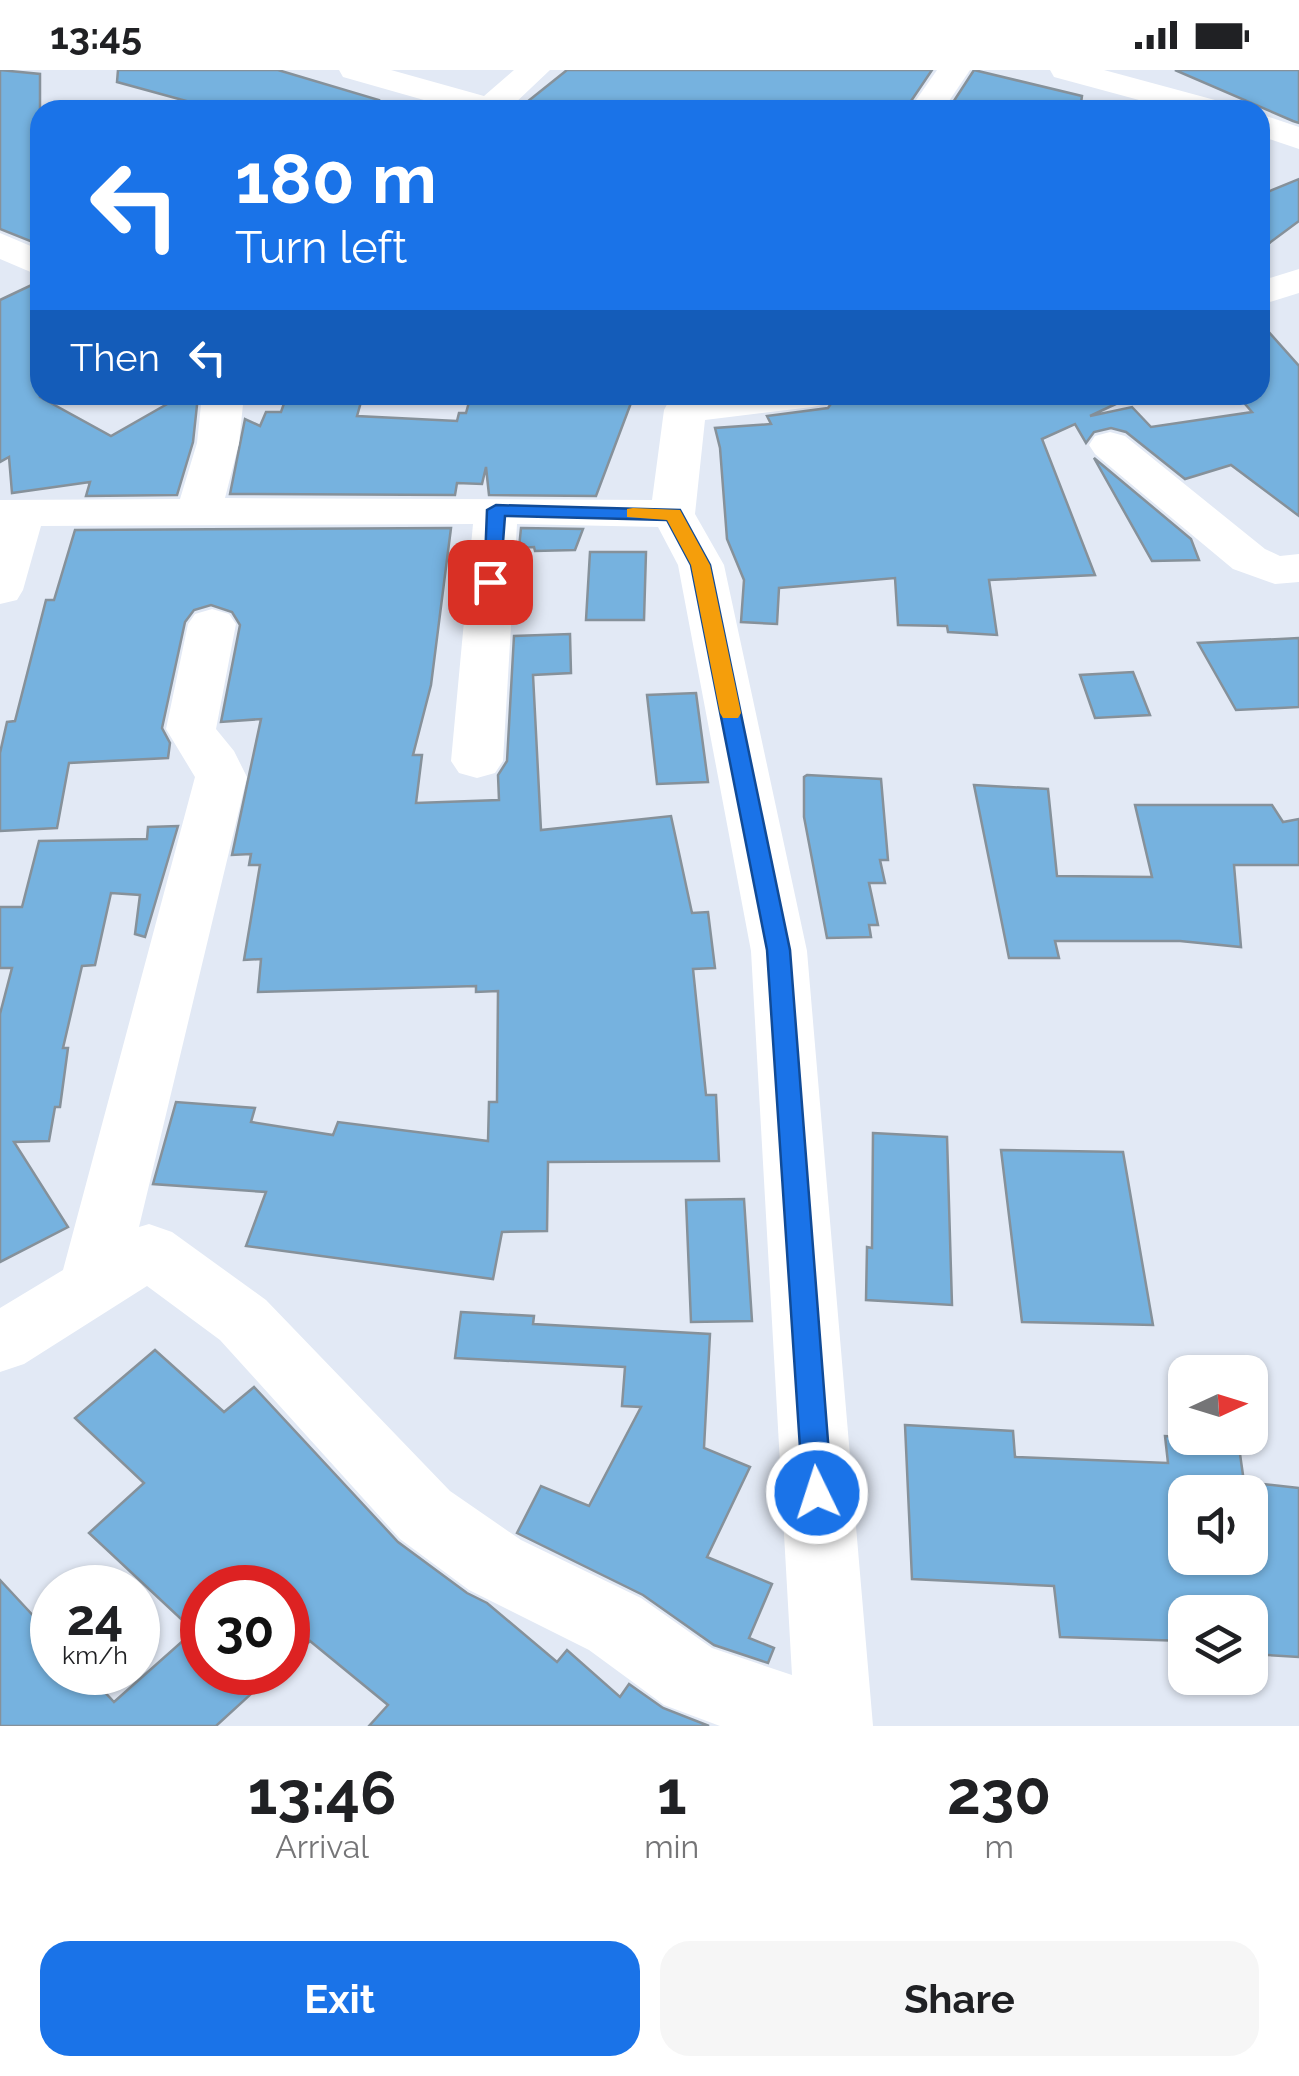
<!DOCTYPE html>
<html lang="en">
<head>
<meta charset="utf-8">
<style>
	:root { --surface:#fff; --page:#f6f6f6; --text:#202124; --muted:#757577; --accent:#1a73e8 }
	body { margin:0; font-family:Raleway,sans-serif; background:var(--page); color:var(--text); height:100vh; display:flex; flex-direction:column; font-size:38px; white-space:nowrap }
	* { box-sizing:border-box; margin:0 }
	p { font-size:32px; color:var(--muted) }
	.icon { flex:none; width:55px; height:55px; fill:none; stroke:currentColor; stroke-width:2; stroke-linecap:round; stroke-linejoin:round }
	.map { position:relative; height:1656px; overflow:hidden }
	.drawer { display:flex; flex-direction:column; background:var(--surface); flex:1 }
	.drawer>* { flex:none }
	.hud { position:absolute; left:30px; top:30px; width:1240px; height:305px; border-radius:30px; box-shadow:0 2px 8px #0004; background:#1a73e8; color:#fff; overflow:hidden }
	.needle { width:65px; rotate:86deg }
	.fabs { position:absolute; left:1168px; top:1285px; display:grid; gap:20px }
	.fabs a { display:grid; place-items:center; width:100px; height:100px; border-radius:20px; background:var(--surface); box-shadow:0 2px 8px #0004; font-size:50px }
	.speed { position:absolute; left:30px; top:1495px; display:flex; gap:20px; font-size:50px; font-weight:700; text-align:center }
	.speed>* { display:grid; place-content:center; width:130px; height:130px; border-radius:50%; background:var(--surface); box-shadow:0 2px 8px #0004; line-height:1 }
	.speed small { font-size:25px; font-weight:400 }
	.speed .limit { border:15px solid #d22; background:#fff; color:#111 }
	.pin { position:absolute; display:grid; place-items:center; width:85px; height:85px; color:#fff; margin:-42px; border-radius:20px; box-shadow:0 5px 15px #0006 }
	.me { position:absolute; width:110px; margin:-55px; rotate:356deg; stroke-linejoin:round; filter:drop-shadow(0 0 8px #0008) }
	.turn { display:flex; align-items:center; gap:35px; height:210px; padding:0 40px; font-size:45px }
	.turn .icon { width:130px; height:130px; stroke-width:2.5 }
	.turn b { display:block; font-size:70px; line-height:85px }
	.then { display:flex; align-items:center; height:95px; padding:0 40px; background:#0003; gap:20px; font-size:38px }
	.eta { display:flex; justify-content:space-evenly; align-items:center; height:170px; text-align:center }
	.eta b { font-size:60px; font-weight:700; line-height:70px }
	.action { display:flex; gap:20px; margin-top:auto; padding:20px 40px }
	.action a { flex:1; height:115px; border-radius:30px; background:var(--accent); color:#fff; font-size:40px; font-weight:700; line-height:115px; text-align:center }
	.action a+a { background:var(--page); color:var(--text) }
	.status { display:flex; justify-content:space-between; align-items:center; height:70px; padding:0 50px; background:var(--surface); direction:ltr }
	.status svg { height:28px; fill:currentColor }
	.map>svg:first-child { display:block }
</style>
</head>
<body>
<div class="status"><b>13:45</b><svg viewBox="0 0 49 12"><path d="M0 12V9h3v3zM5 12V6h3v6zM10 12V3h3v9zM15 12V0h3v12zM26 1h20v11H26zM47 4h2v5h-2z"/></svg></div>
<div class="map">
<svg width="1299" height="1656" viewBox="0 0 1299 1656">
	<rect width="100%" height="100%" fill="#e2e9f5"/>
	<g fill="#76b2df" stroke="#86919a" stroke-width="2.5" fill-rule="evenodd">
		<path d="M 0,0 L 40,4 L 40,175 L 0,159 Z"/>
		<path d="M 118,0 L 278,0 L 379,30 L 377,40 L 219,40 L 117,12 Z"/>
		<path d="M 567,0 L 932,0 L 905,40 L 517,40 Z"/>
		<path d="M 974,0 L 1082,26 L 1080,40 L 948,40 Z"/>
		<path d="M 1175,0 L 1299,0 L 1299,53 L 1293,51 Z"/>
		<path d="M 1299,109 L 1299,151 L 1260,180 L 1260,125 Z"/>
		<path d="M 40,211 L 40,327 L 111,366 L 183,325 L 198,326 L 193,372 L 177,425 L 86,426 L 90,412 L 12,423 L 9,387 L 0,392 L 0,230 Z"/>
		<path d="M 1260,252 L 1299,296 L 1299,446 L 1231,395 L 1185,409 L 1126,362 L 1111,358 L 1094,362 L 1086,373 L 1075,354 L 1042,369 L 1095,505 L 989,510 L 997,565 L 948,562 L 947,556 L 898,555 L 895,508 L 779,518 L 777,554 L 741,552 L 744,510 L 727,469 L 720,378 L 715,358 L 771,354 L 767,346 L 828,338 L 837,325 L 1135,325 L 1090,346 L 1132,337 L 1151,357 L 1252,342 L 1239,327 L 1260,325 Z"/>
		<path d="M 287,325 L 363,325 L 357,346 L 457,351 L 459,343 L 466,343 L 471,325 L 634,325 L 596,426 L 489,425 L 486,397 L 482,414 L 457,413 L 455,425 L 230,424 L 245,349 L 260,356 L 266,342 L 281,342 Z"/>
		<path d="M 1094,388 L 1191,469 L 1199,490 L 1152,491 Z"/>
		<path d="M 451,458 L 431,615 L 413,685 L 422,685 L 416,733 L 499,730 L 498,705 L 507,691 L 514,566 L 570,564 L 571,603 L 533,605 L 541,760 L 671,746 L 692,843 L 708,842 L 715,898 L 693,899 L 706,1025 L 716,1025 L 719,1091 L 548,1092 L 547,1161 L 502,1162 L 493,1209 L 246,1176 L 266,1122 L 153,1114 L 176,1032 L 255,1038 L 251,1052 L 333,1065 L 338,1052 L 488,1071 L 489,1032 L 497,1032 L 498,921 L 476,922 L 476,916 L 258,922 L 261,889 L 244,890 L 260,795 L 249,795 L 251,784 L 232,785 L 261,649 L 221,652 L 240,555 L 232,542 L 211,535 L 194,540 L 185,552 L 162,658 L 170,673 L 168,688 L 69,693 L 57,758 L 0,761 L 0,683 L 7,652 L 15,651 L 46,530 L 54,530 L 75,460 Z"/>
		<path d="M 521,458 L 583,459 L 575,480 L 535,481 L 534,477 L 519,478 Z"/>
		<path d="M 590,482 L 646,482 L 644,550 L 586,550 Z"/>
		<path d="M 1299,568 L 1299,637 L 1236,640 L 1198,573 Z"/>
		<path d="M 1133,602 L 1150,645 L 1095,648 L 1080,605 Z"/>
		<path d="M 696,623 L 708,712 L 657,714 L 647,625 Z"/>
		<path d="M 807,705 L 881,709 L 888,790 L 880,790 L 885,813 L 869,813 L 878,855 L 869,855 L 871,867 L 827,868 L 804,747 L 804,707 Z"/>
		<path d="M 974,715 L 1048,719 L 1057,806 L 1152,807 L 1135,735 L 1272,735 L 1283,752 L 1299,749 L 1299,795 L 1234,795 L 1241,877 L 1180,871 L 1055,871 L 1059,888 L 1009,888 Z"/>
		<path d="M 178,756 L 145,867 L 135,864 L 140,825 L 111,823 L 95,895 L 82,896 L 63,978 L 68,978 L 60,1037 L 55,1037 L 49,1071 L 14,1072 L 68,1157 L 0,1192 L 0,944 L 12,898 L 0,898 L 0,837 L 22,837 L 39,771 L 147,769 L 148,757 Z"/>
		<path d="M 873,1063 L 947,1067 L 952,1235 L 866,1230 L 867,1177 L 872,1178 Z"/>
		<path d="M 1001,1080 L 1123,1082 L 1153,1255 L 1022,1252 Z"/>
		<path d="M 744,1129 L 752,1251 L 691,1252 L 686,1130 Z"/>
		<path d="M 461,1242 L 534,1246 L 533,1254 L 710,1264 L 704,1378 L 750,1397 L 707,1487 L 772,1514 L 749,1568 L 774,1578 L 768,1593 L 714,1575 L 643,1525 L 517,1463 L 541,1416 L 589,1436 L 641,1337 L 622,1336 L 625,1297 L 455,1288 Z"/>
		<path d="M 155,1280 L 224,1342 L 254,1317 L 398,1472 L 467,1523 L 487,1533 L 557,1592 L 567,1580 L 620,1627 L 629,1614 L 663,1638 L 709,1656 L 369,1656 L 388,1635 L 310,1571 L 288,1591 L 288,1518 L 202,1518 L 202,1602 L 275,1602 L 216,1656 L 0,1656 L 0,1510 L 52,1566 L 52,1602 L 86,1602 L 114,1632 L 194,1561 L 89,1463 L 144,1413 L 75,1348 Z"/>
		<path d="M 905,1355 L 1013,1361 L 1015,1387 L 1168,1393 L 1165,1366 L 1238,1370 L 1244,1412 L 1299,1418 L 1299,1587 L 1250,1584 L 1250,1542 L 1185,1542 L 1185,1571 L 1060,1567 L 1054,1516 L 912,1509 ZM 1185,1422 L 1250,1422 L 1250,1488 L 1185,1488 Z"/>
	</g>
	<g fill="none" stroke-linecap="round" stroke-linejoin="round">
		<g fill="#fff" fill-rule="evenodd">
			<path d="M 339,0 L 391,0 L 484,26 L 514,0 L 550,0 L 511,37 L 513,40 L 459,40 L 343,7 Z"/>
			<path d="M 937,0 L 970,0 L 943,40 L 909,40 Z"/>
			<path d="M 1050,0 L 1104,0 L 1226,33 L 1231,40 L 1176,40 L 1054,7 Z"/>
			<path d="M 1260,44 L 1299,57 L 1299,79 L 1260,66 Z"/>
			<path d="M 0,163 L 40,180 L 40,206 L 0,189 Z"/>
			<path d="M 1299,199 L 1299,223 L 1260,235 L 1260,211 Z"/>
			<path d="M 202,325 L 244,325 L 239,373 L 225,428 L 652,430 L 664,340 L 672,325 L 833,325 L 827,334 L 812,337 L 705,350 L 695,444 L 724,495 L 807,881 L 873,1656 L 720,1656 L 664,1635 L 589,1580 L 469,1520 L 400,1469 L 220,1270 L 147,1216 L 24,1294 L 0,1302 L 0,1238 L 63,1200 L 195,707 L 166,659 L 188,554 L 195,544 L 212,539 L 229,544 L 236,554 L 216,659 L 234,681 L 247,707 L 139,1157 L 149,1154 L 172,1162 L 266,1230 L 450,1421 L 521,1470 L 641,1528 L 712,1578 L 792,1605 L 751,881 L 678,495 L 658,457 L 517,454 L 503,691 L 495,703 L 477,708 L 459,703 L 451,691 L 473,454 L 41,456 L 23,520 L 17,530 L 0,534 L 0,430 L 180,429 L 197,373 Z"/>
			<path d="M 1110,362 L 1125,366 L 1265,479 L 1280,486 L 1299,484 L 1299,512 L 1275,514 L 1233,499 L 1095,384 L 1089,375 L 1095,366 Z"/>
		</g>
	</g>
	<path fill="#1a73e8" stroke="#114b97" stroke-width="2.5" d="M 496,435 L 680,440 L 710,495 L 790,880 L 832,1423 L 828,1433 L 817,1437 L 807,1433 L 803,1423 L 767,880 L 691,495 L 667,450 L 505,446 L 500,512 L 497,516 L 484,516 L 487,440 Z"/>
	<path fill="#f59e0b" d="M 633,438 L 680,440 L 710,495 L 741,643 L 738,648 L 723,648 L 720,643 L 691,495 L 667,450 L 627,447 L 627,439 Z"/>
</svg>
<div class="fabs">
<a><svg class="needle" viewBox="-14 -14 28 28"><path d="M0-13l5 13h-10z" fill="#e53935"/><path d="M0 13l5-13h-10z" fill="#757577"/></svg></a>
<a><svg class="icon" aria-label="sound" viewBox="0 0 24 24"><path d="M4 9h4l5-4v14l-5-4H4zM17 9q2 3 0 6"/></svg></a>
<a><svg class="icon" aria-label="layers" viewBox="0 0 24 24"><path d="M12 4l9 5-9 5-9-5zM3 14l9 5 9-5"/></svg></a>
</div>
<div class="speed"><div>24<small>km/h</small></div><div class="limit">30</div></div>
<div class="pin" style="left:490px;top:512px;background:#d93025"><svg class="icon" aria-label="arrive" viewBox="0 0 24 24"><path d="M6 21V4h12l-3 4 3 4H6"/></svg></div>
<svg class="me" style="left:817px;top:1423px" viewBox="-20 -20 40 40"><circle r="17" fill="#1a73e8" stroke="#fff" stroke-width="3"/><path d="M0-11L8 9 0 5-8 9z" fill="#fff"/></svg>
<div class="hud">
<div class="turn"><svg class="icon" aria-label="left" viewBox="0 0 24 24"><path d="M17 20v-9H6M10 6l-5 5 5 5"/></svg><div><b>180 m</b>Turn left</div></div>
<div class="then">Then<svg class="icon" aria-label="left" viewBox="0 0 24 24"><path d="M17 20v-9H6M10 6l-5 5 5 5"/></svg></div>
</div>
</div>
<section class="drawer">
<div class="eta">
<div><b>13:46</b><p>Arrival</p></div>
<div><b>1</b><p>min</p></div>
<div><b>230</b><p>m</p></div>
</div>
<div class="action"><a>Exit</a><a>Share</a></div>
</section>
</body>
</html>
